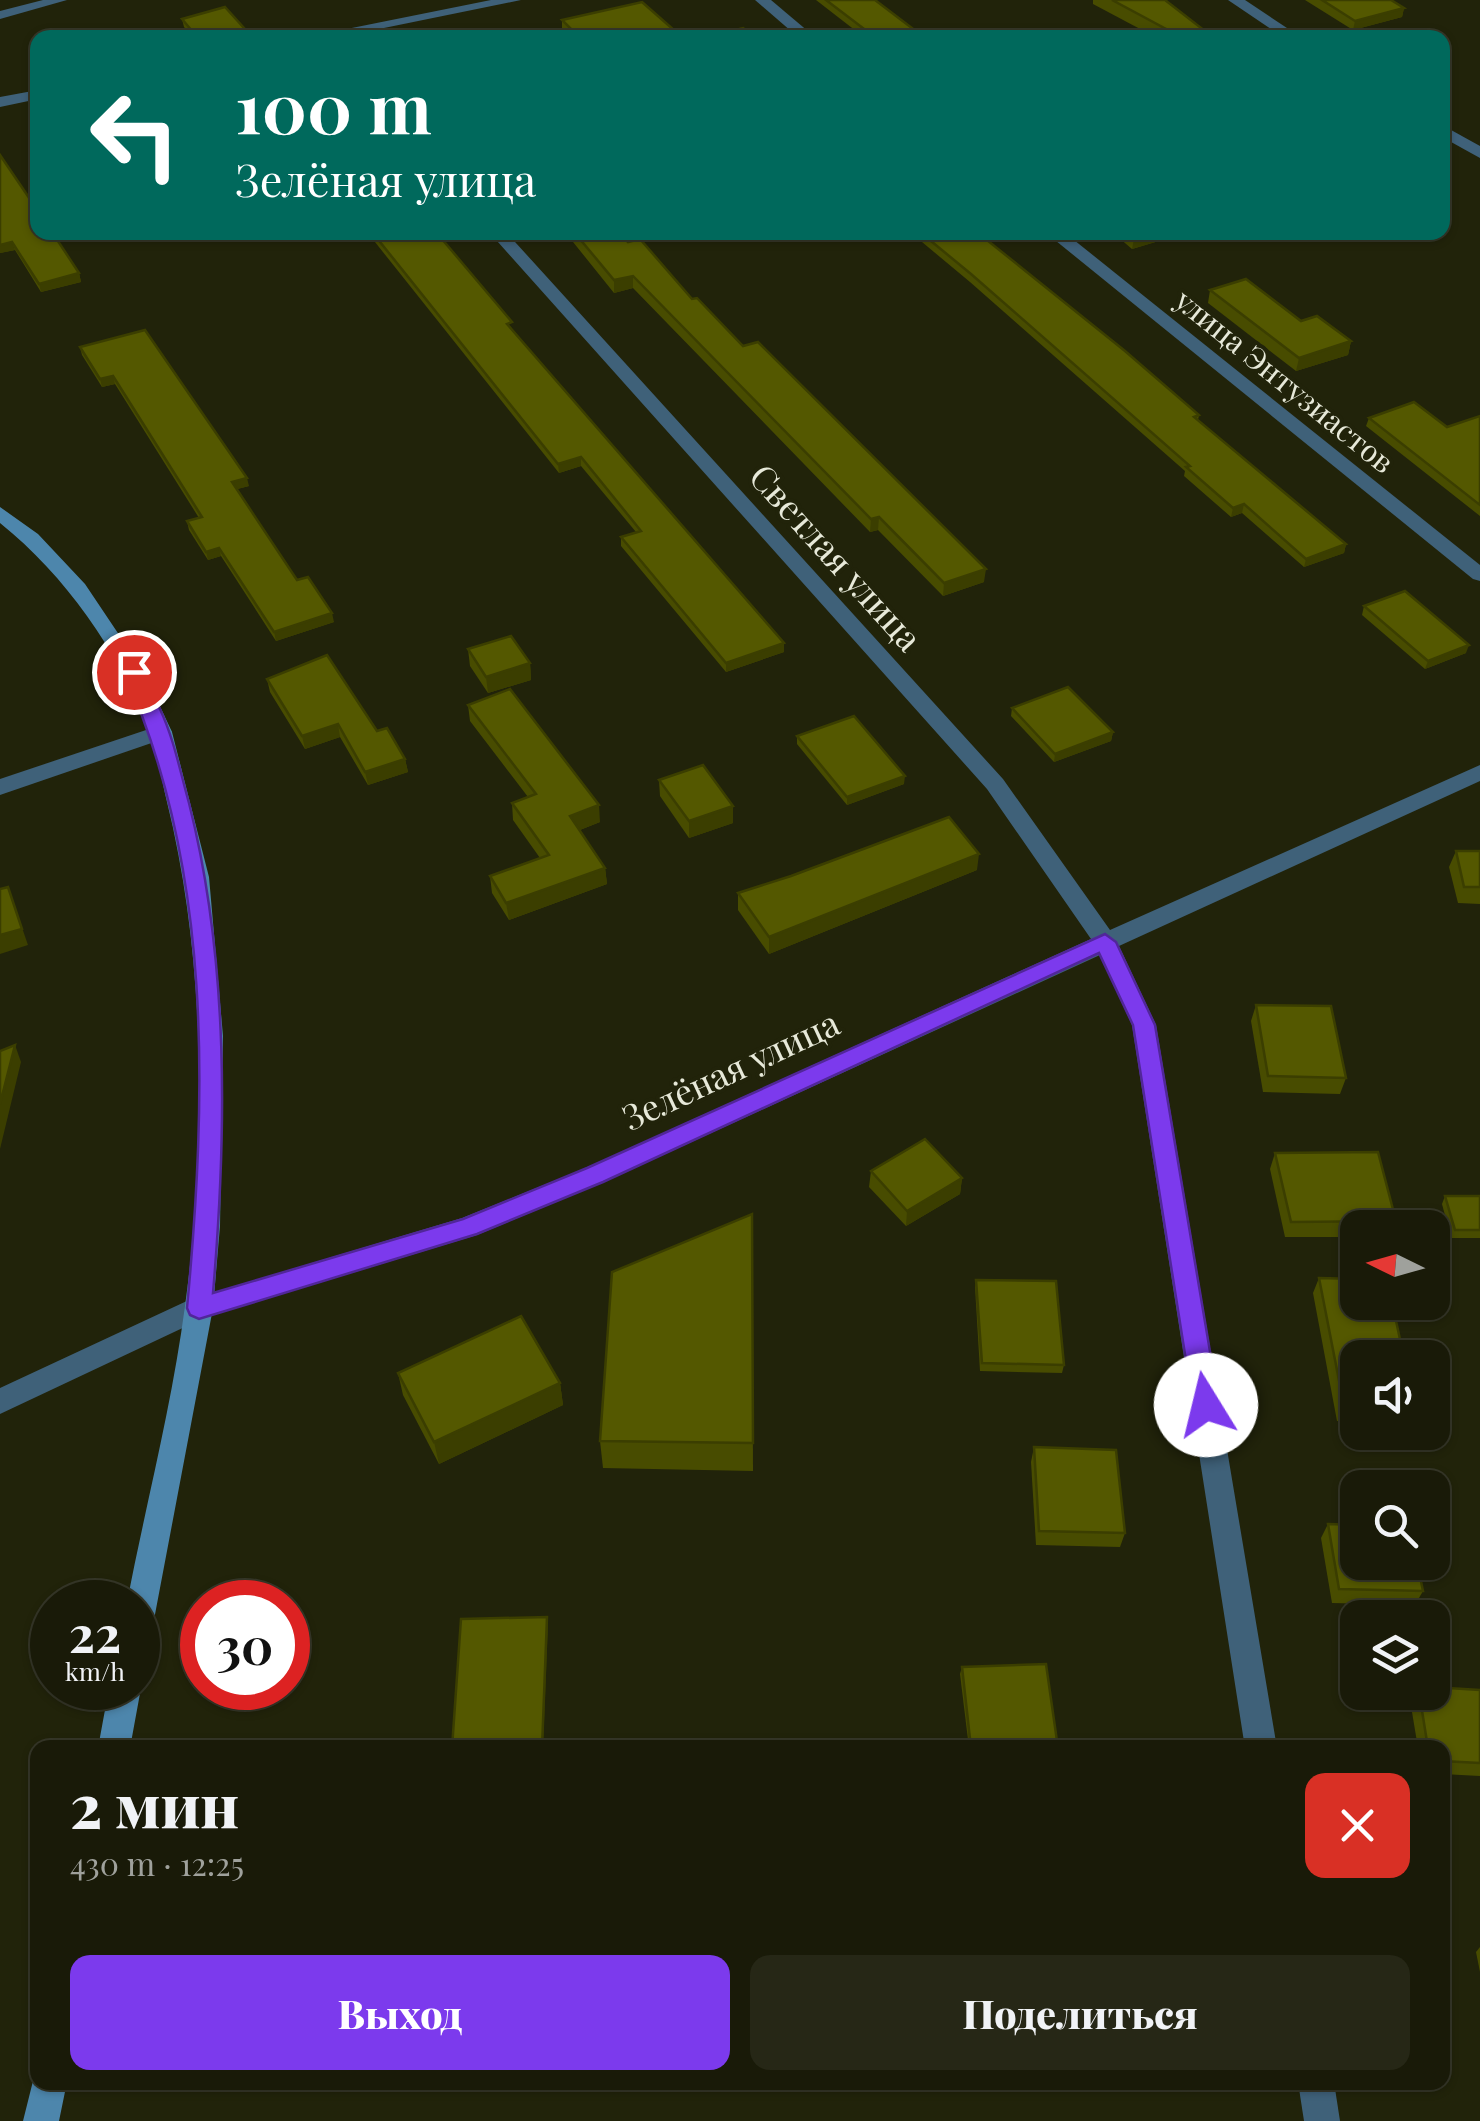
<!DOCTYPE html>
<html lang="ru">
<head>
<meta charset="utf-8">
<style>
	:root { --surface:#191a08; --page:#262716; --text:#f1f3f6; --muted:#9fa19c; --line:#373829; --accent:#7c3aed }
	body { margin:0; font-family:"Playfair Display",serif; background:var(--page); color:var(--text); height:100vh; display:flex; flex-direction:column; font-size:38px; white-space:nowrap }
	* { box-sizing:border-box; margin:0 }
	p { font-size:32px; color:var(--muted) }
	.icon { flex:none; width:55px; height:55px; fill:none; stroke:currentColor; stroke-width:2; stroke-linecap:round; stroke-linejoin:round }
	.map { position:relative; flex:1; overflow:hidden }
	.drawer { position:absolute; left:30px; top:1740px; width:1420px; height:350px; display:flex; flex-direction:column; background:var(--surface); border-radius:20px; box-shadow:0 2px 8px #0004,0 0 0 2px var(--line) }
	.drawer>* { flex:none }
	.top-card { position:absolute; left:30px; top:30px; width:1420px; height:210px; border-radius:20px; box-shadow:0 2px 8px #0004,0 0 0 2px var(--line); background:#00695c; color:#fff; overflow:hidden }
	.needle { width:65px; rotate:275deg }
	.fabs { position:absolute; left:1340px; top:1210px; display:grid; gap:20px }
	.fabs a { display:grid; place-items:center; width:110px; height:110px; border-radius:20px; background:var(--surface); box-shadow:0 2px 8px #0004,0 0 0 2px var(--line); font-size:50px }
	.speed { position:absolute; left:30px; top:1580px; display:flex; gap:20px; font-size:50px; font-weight:700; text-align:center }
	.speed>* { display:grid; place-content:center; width:130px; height:130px; border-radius:50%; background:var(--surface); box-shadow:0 2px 8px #0004,0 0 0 2px var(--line); line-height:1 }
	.speed small { font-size:25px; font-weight:400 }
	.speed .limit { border:15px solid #d22; background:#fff; color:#111 }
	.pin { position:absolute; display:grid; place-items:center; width:85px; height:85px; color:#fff; margin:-42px; border:5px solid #fff; border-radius:50%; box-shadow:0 2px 10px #0007 }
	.me { position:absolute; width:110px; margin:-55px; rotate:351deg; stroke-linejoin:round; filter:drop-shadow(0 0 8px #0008) }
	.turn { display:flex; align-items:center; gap:35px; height:210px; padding:0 40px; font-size:45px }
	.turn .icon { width:130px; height:130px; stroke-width:2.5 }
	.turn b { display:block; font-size:70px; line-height:85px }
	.round { display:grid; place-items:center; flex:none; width:105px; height:105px; border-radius:20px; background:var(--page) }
	.headline { display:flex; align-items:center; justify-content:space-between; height:170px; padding:0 40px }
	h1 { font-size:60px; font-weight:800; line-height:75px }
	.cta { display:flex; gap:20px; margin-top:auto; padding:20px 40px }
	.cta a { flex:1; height:115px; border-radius:20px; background:var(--accent); color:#fff; font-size:40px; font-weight:800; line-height:115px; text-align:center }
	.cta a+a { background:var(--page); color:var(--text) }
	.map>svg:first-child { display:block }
</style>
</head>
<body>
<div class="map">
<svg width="1480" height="2121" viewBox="0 0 1480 2121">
	<rect width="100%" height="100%" fill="#21230a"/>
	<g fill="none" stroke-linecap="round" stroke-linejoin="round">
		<g fill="#3f6179" fill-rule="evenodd">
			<path d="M 43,0 L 67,0 L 0,19 L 0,11 Z"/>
			<path d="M 491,0 L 521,0 L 335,38 L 302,38 Z"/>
			<path d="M 755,0 L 771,0 L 816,38 L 799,38 Z"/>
			<path d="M 1228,0 L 1245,0 L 1302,38 L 1284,38 Z"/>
			<path d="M 38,90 L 38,99 L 0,107 L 0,97 Z"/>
			<path d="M 1442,125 L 1480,146 L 1480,158 L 1442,137 Z"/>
			<path d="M 489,232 L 506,232 L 1003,779 L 1110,930 L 1480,765 L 1480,781 L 1119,946 L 1156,1025 L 1277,1748 L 1245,1748 L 1132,1025 L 1100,955 L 604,1182 L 477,1235 L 206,1317 L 0,1414 L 0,1388 L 189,1300 L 462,1218 L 586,1168 L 1091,939 L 987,789 Z"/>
			<path d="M 1045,232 L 1064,232 L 1480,565 L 1480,581 L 1473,579 Z"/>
			<path d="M 161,725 L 169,727 L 172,732 L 169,737 L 0,795 L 0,779 Z"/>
			<path d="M 1298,2082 L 1334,2082 L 1340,2121 L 1304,2121 Z"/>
		</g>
		<g fill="#4d86ac" fill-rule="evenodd">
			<path d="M 0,507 L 38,534 L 85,584 L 144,672 L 172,732 L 209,877 L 223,1036 L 220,1226 L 213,1308 L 153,1625 L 149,1635 L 138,1640 L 138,1602 L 127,1602 C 146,1504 172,1405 185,1306 C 207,1145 206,960 167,802 C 161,778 158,752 149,729 C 117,650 66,576 0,523 Z"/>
			<path d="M 138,1681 L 141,1688 L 130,1748 L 98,1748 L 109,1688 L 138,1688 Z"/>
			<path d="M 36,2069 L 38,2082 L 67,2082 L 59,2121 L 23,2121 Z"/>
		</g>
	</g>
	<g fill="#484c00">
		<path d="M 816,0 L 875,0 L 925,38 L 865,38 Z"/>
		<path d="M 1093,0 L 1165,0 L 1205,31 L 1204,38 L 1157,38 L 1093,4 Z"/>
		<path d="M 1305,0 L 1391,0 L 1404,8 L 1402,17 L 1353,30 Z"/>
		<path d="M 182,19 L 253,38 L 193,38 L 184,27 Z"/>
		<path d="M 562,20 L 683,38 L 572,38 L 562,28 Z"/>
		<path d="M 0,155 L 79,273 L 81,282 L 41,292 L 15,250 L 0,253 Z"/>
		<path d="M 367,232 L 436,232 L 513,330 L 784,643 L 784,652 L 726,672 L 621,546 L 621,537 L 636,532 L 581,466 L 559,473 Z"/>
		<path d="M 565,232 L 618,232 L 743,346 L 984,582 L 943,596 L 878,530 L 870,532 L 633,288 L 614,293 Z"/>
		<path d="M 910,232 L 977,232 L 1199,415 L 1198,420 L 1346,544 L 1344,553 L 1304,567 L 1242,513 L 1231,517 L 1184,476 L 1185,471 L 970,282 Z"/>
		<path d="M 1112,232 L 1189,232 L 1132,249 Z"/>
		<path d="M 1210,290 L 1301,321 L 1351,341 L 1348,355 L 1296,371 L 1208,303 Z"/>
		<path d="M 80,347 L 249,486 L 237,489 L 297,580 L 334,622 L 276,641 L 221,556 L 208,560 L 189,530 L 187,521 L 199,518 L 115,384 L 102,387 L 82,355 Z"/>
		<path d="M 1480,416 L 1480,516 L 1366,426 L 1369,418 L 1447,427 Z"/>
		<path d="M 1364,606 L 1466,653 L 1425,669 L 1362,615 Z"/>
		<path d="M 468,649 L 530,663 L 531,680 L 488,693 L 470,666 Z"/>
		<path d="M 267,679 L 377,731 L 405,759 L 408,772 L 368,785 L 340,737 L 305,749 L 270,692 Z"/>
		<path d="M 468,705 L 600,822 L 580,830 L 605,868 L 607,884 L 509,920 L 492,893 L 490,876 L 540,858 L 513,820 L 512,803 L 528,797 L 470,721 Z"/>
		<path d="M 1012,708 L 1113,732 L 1111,741 L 1054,762 L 1011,716 Z"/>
		<path d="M 797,736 L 904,784 L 847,805 L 797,744 Z"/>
		<path d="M 659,780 L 733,823 L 689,838 L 660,796 Z"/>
		<path d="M 1456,851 L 1480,851 L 1480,904 L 1458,903 L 1449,867 Z"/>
		<path d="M 977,870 L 769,954 L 738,910 L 738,893 Z"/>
		<path d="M 1256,1005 L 1346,1078 L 1340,1094 L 1263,1092 L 1251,1021 Z"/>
		<path d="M 1275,1153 L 1396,1221 L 1393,1228 L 1358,1228 L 1358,1237 L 1285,1237 L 1270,1169 Z"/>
		<path d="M 871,1171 L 962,1178 L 960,1194 L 906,1226 L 869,1187 Z"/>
		<path d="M 1445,1196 L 1480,1196 L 1480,1238 L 1451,1238 L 1442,1204 Z"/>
		<path d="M 752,1214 L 753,1471 L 603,1468 L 600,1441 Z"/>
		<path d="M 1319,1278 L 1358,1358 L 1358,1422 L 1337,1421 L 1313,1293 Z"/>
		<path d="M 976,1280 L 1064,1365 L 1062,1373 L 980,1371 L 975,1287 Z"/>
		<path d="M 398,1373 L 560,1383 L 563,1405 L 439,1464 L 403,1395 Z"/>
		<path d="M 1034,1447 L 1125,1533 L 1120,1547 L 1036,1545 L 1031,1462 Z"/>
		<path d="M 1328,1524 L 1423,1591 L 1415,1605 L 1332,1603 L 1321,1538 Z"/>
		<path d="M 962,1667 L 1058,1748 L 969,1748 L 960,1674 Z"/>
		<path d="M 1480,1690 L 1480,1776 L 1442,1774 L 1442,1748 L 1418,1748 L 1410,1700 L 1415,1692 Z"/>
		<path d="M 1480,1947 L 1480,1972 L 1476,1952 Z"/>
	</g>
	<g fill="#3b3e00">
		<path d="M 1404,8 L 1402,17 L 1353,30 L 1355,21 Z"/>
		<path d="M 1158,232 L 1189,232 L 1132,249 L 1134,239 Z"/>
		<path d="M 12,242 L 15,250 L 0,253 L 0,245 Z"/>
		<path d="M 79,273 L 81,282 L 41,292 L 39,284 Z"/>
		<path d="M 633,276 L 633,288 L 614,293 L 614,280 Z"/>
		<path d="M 1351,341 L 1348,355 L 1296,371 L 1299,358 Z"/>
		<path d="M 113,376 L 115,384 L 102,387 L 100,379 Z"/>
		<path d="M 581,457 L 581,466 L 559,473 L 558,464 Z"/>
		<path d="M 247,478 L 249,486 L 234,490 L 232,482 Z"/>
		<path d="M 1244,504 L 1242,513 L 1231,517 L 1233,508 Z"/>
		<path d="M 879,517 L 878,530 L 870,532 L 871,519 Z"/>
		<path d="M 1346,544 L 1344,553 L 1304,567 L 1306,559 Z"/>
		<path d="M 219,548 L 221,556 L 208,560 L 206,552 Z"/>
		<path d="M 986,569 L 984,582 L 943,596 L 944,583 Z"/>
		<path d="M 332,613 L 334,622 L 276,641 L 274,632 Z"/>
		<path d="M 784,643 L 784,652 L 726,672 L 726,663 Z"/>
		<path d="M 1469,645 L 1466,653 L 1425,669 L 1428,661 Z"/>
		<path d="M 530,663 L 531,680 L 488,693 L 486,677 Z"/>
		<path d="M 338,724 L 340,737 L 305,749 L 302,736 Z"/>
		<path d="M 1113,732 L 1111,741 L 1054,762 L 1055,754 Z"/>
		<path d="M 405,759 L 408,772 L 368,785 L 365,772 Z"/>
		<path d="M 905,776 L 904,784 L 847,805 L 847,797 Z"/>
		<path d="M 599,805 L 600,822 L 572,833 L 570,816 Z"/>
		<path d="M 733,806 L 733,823 L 689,838 L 689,821 Z"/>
		<path d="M 979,854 L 977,870 L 769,954 L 769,937 Z"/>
		<path d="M 605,868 L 607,884 L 509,920 L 506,903 Z"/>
		<path d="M 8,887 L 28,945 L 0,954 L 0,935 Z"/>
		<path d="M 15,1045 L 21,1062 L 0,1149 L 0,1104 Z"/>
		<path d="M 962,1178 L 960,1194 L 906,1226 L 907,1211 Z"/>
		<path d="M 560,1383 L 563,1405 L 439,1464 L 434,1442 Z"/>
		<path d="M 547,1617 L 548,1624 L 543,1748 L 542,1748 Z"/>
	</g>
	<g fill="#545800" stroke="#3b3e00" stroke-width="2.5">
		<path d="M 826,0 L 875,0 L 925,38 L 876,38 Z"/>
		<path d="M 1112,0 L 1165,0 L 1205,31 L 1201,38 L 1183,38 Z"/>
		<path d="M 1322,0 L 1391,0 L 1404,8 L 1355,21 Z"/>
		<path d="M 642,2 L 683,38 L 580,38 L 562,20 Z"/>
		<path d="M 225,7 L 253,38 L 198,38 L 182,19 Z"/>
		<path d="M 743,28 L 754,38 L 702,38 Z"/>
		<path d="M 0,155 L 38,211 L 38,232 L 52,232 L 79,273 L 39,284 L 12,242 L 0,245 Z"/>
		<path d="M 372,232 L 436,232 L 512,322 L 507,324 L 784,643 L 726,663 L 621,537 L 641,531 L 581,457 L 558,464 Z"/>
		<path d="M 574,232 L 618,232 L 628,242 L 640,239 L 692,299 L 697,298 L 743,346 L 758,342 L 986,569 L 944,583 L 879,517 L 871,519 L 633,276 L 614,280 Z"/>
		<path d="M 920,232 L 977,232 L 1125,351 L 1199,415 L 1194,417 L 1346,544 L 1306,559 L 1244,504 L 1233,508 L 1186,467 L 1190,466 L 971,274 Z"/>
		<path d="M 1125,232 L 1158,232 L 1134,239 Z"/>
		<path d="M 1246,279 L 1301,321 L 1317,316 L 1351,341 L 1299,358 L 1210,290 Z"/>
		<path d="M 145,330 L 247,478 L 232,482 L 297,580 L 308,577 L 332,613 L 274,632 L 219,548 L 206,552 L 187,521 L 202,517 L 113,376 L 100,379 L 80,347 Z"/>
		<path d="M 1414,402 L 1447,427 L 1480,416 L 1480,505 L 1369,418 Z"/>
		<path d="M 1405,591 L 1469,645 L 1428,661 L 1364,606 Z"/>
		<path d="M 511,636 L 530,663 L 486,677 L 468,649 Z"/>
		<path d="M 327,655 L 377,731 L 387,728 L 405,759 L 365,772 L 338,724 L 302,736 L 267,679 Z"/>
		<path d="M 1068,687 L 1113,732 L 1055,754 L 1012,708 Z"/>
		<path d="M 510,689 L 599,805 L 570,816 L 605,868 L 506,903 L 490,876 L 549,855 L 512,803 L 536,794 L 468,705 Z"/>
		<path d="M 854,716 L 905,776 L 847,797 L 797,736 Z"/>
		<path d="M 703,765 L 733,806 L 689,821 L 659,780 Z"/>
		<path d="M 949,817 L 979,854 L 769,937 L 738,893 L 791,876 Z"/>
		<path d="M 1456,851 L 1480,851 L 1480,887 L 1464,887 Z"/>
		<path d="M 8,887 L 22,929 L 0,935 L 0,889 Z"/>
		<path d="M 1256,1005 L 1331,1006 L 1346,1078 L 1268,1076 Z"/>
		<path d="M 15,1045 L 0,1104 L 0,1051 Z"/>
		<path d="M 925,1139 L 962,1178 L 907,1211 L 871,1171 Z"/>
		<path d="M 1378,1152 L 1396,1221 L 1291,1222 L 1275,1153 Z"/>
		<path d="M 1445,1196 L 1480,1196 L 1480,1230 L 1455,1230 Z"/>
		<path d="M 752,1214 L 753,1443 L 600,1441 L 612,1272 Z"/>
		<path d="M 1319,1278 L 1358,1279 L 1358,1302 L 1392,1302 L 1404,1358 L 1358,1358 L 1358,1407 L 1344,1406 Z"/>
		<path d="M 976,1280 L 1056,1281 L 1064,1365 L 982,1363 Z"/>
		<path d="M 521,1316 L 560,1383 L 434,1442 L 398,1373 Z"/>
		<path d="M 1034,1447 L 1116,1450 L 1125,1533 L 1039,1531 Z"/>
		<path d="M 1328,1524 L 1358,1525 L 1358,1562 L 1417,1562 L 1423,1591 L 1339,1589 Z"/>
		<path d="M 547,1617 L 542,1748 L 452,1748 L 461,1619 Z"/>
		<path d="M 1046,1664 L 1058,1748 L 971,1748 L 962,1667 Z"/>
		<path d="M 1432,1687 L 1480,1690 L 1480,1763 L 1442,1761 L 1442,1748 L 1428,1748 L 1419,1692 L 1432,1692 Z"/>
	</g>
	<path fill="#7c3aed" stroke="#51269a" stroke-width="2.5" d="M 134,666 C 148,671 154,696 160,709 C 174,739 180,771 189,803 C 229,962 227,1130 213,1293 L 463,1219 L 587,1168 L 1105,934 L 1116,942 L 1155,1025 L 1219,1405 L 1215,1413 L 1206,1417 L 1197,1413 L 1193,1405 L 1133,1025 L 1099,953 L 603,1182 L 477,1234 L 199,1319 L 190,1315 L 187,1308 C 207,1096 213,870 124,672 Z"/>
	<g text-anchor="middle" stroke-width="8" stroke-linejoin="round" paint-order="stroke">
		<g font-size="30" fill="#e7e9d9" stroke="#21230a">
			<text transform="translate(1284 382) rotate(39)" y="10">улица Энтузиастов</text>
		</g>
		<g font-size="35" fill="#e7e9d9" stroke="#21230a">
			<text transform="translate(835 558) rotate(48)" y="12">Светлая улица</text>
			<text transform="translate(731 1071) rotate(-25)" y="12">Зелёная улица</text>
		</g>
	</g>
</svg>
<div class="fabs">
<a><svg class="needle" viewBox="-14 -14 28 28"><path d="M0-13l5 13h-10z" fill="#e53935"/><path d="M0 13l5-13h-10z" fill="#9fa19c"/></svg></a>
<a><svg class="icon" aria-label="sound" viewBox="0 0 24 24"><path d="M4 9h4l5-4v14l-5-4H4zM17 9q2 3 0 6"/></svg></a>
<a><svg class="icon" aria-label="search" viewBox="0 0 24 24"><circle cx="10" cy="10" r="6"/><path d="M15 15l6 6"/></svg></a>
<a><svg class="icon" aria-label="layers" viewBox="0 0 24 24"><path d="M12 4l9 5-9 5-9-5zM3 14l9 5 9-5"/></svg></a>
</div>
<div class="speed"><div>22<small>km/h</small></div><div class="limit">30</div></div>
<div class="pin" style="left:134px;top:672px;background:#d93025"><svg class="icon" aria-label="arrive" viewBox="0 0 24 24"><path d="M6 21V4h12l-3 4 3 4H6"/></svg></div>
<svg class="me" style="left:1206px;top:1405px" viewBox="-20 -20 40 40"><circle r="19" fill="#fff"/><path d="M0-13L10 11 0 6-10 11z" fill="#7c3aed"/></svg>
<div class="top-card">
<div class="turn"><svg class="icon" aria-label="left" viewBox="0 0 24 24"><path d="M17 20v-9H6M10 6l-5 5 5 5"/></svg><div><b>100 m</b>Зелёная улица</div></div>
</div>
<section class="drawer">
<div class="headline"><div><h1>2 мин</h1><p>430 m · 12:25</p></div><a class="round" style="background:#d93025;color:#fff"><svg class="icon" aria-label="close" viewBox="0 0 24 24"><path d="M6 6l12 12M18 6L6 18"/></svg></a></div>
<div class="cta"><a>Выход</a><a>Поделиться</a></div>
</section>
</div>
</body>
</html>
